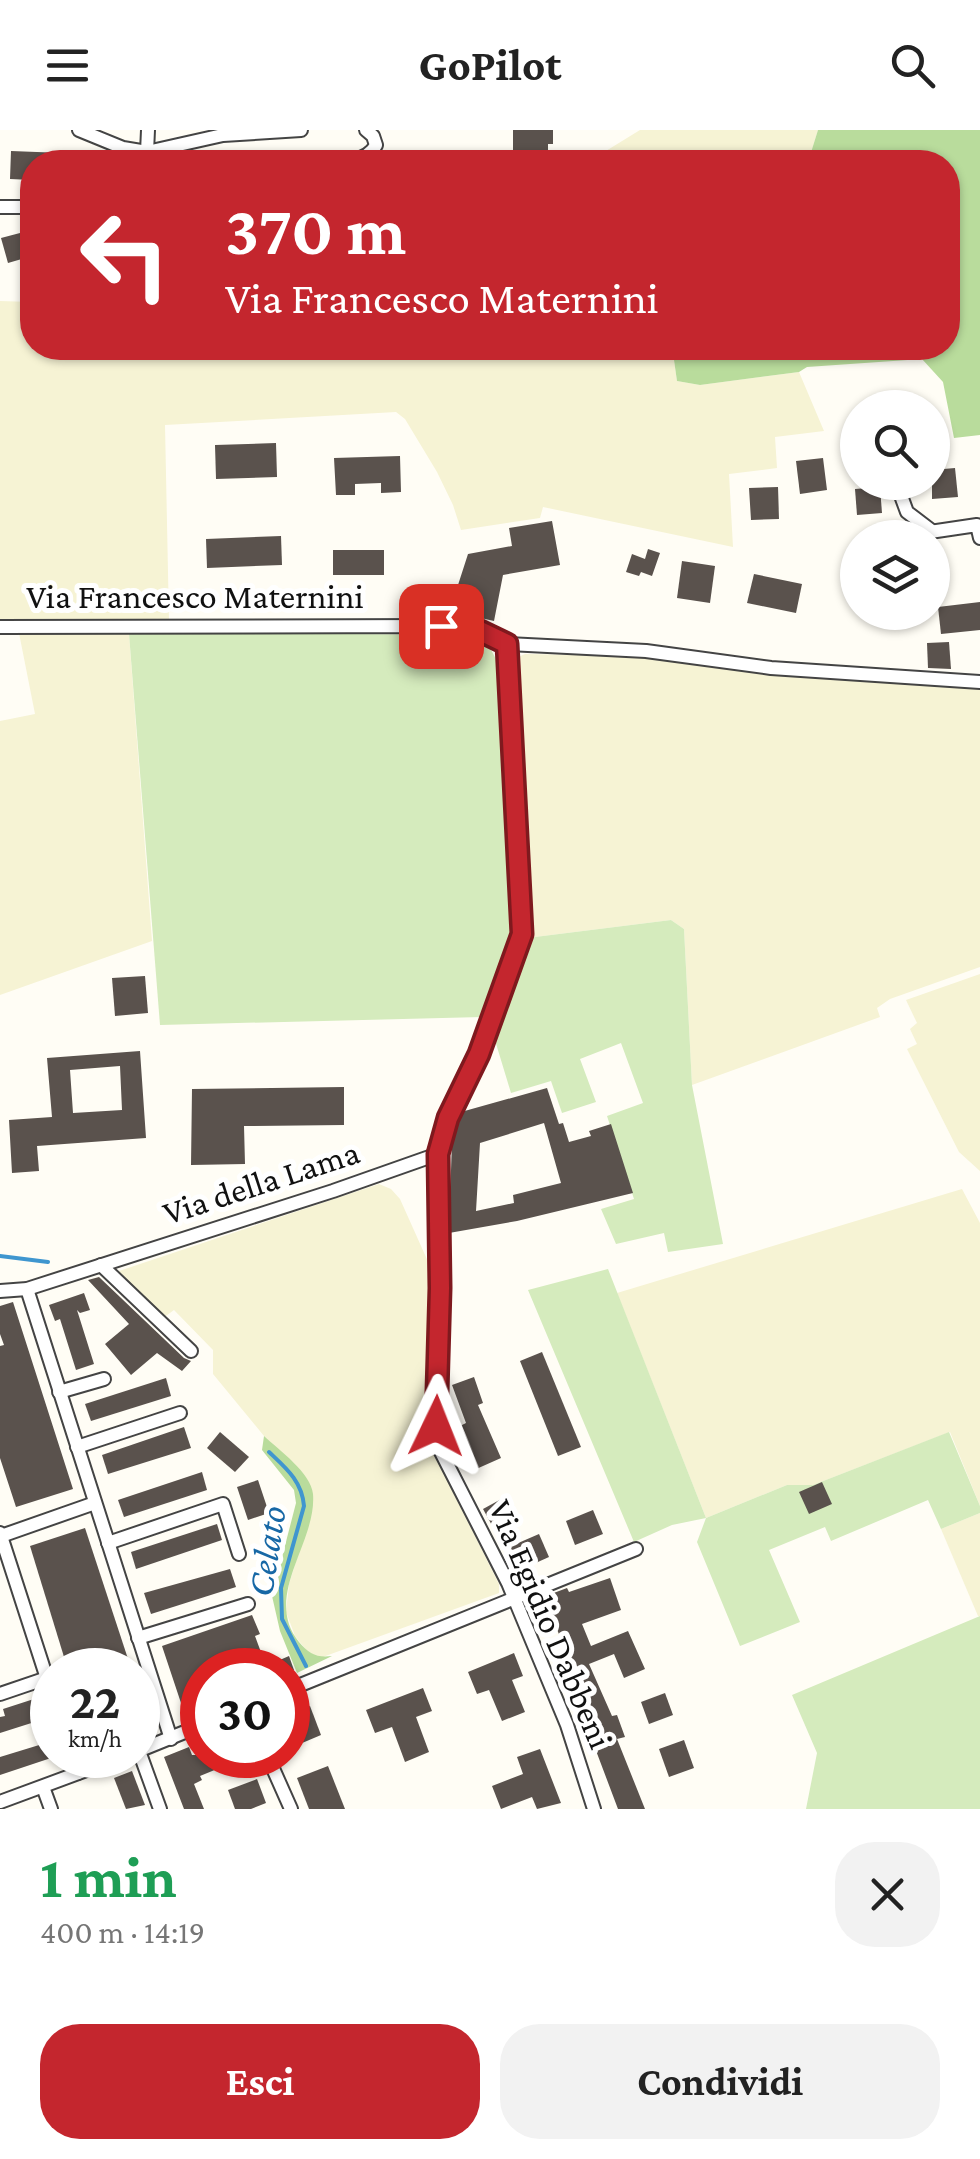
<!DOCTYPE html>
<html lang="it">
<head>
<meta charset="utf-8">
<style>
	:root { --surface:#fff; --page:#f2f2f2; --text:#222; --muted:#767676; --accent:#c4262e }
	body { margin:0; font-family:"Crimson Pro",serif; background:var(--page); color:var(--text); height:100vh; display:flex; flex-direction:column; font-size:38px; white-space:nowrap }
	* { box-sizing:border-box; margin:0 }
	p { font-size:32px; color:var(--muted) }
	.icon { flex:none; width:55px; height:55px; fill:none; stroke:currentColor; stroke-width:2; stroke-linecap:round; stroke-linejoin:round }
	.map { position:relative; height:1679px; overflow:hidden }
	.panel { display:flex; flex-direction:column; background:var(--surface); flex:1 }
	.panel>* { flex:none }
	.banner { position:absolute; left:20px; top:20px; width:940px; height:210px; border-radius:40px; box-shadow:0 2px 8px #0004; background:#c4262e; color:#fff; overflow:hidden }
	.tools { position:absolute; left:840px; top:260px; display:grid; gap:20px }
	.tools a { display:grid; place-items:center; width:110px; height:110px; border-radius:50%; background:var(--surface); box-shadow:0 2px 8px #0004; font-size:50px }
	.speed { position:absolute; left:30px; top:1518px; display:flex; gap:20px; font-size:50px; font-weight:700; text-align:center }
	.speed>* { display:grid; place-content:center; width:130px; height:130px; border-radius:50%; background:var(--surface); box-shadow:0 2px 8px #0004; line-height:1 }
	.speed small { font-size:25px; font-weight:400 }
	.speed .limit { border:15px solid #d22; background:#fff; color:#111 }
	.pin { position:absolute; display:grid; place-items:center; width:85px; height:85px; color:#fff; margin:-42px; border-radius:20px; box-shadow:0 5px 15px #0006 }
	.me { position:absolute; width:110px; margin:-55px; rotate:2deg; stroke-linejoin:round; filter:drop-shadow(0 0 8px #0008) }
	.turn { display:flex; align-items:center; gap:35px; height:210px; padding:0 40px; font-size:45px }
	.turn .icon { width:130px; height:130px; stroke-width:2.5 }
	.turn b { display:block; font-size:70px; line-height:85px }
	.round { display:grid; place-items:center; flex:none; width:105px; height:105px; border-radius:40px; background:var(--page) }
	.overview { display:flex; align-items:center; justify-content:space-between; height:170px; padding:0 40px }
	h1 { font-size:60px; font-weight:700; line-height:75px; color:#1e9e55 }
	.button { display:flex; gap:20px; margin-top:auto; padding:20px 40px }
	.button a { flex:1; height:115px; border-radius:40px; background:var(--accent); color:#fff; font-size:40px; font-weight:700; line-height:115px; text-align:center }
	.button a+a { background:var(--page); color:var(--text) }
	header { display:flex; justify-content:space-between; align-items:center; height:130px; padding:0 40px; background:var(--surface); font-size:45px; font-weight:700 }
	.map>svg:first-child { display:block }
</style>
</head>
<body>
<header><svg class="icon" aria-label="menu" viewBox="0 0 24 24"><path d="M4 6h16M4 12h16M4 18h16"/></svg>GoPilot<svg class="icon" aria-label="search" viewBox="0 0 24 24"><circle cx="10" cy="10" r="6"/><path d="M15 15l6 6"/></svg></header>
<div class="map">
<svg width="980" height="1679" viewBox="0 0 980 1679">
	<rect width="100%" height="100%" fill="#fffdf5"/>
	<g fill="#f6f3d4">
		<path d="M 640,0 L 818,0 L 808,32 L 588,32 Z"/>
		<path d="M 0,171 L 32,172 L 32,218 L 683,218 L 674,230 L 677,251 L 700,255 L 799,242 L 824,301 L 775,307 L 777,338 L 729,344 L 733,417 L 543,377 L 540,388 L 461,400 L 453,375 L 437,342 L 405,289 L 396,282 L 165,295 L 169,491 L 0,493 Z"/>
		<path d="M 19,503 L 129,504 L 152,811 L 0,865 L 0,591 L 35,584 Z"/>
		<path d="M 525,524 L 639,526 L 771,542 L 980,558 L 980,837 L 890,869 L 877,878 L 880,887 L 692,955 L 684,799 L 671,790 L 527,808 L 515,533 L 518,527 Z"/>
		<path d="M 980,844 L 980,1041 L 959,1022 L 907,919 L 917,914 L 910,899 L 917,893 L 906,870 Z"/>
		<path d="M 379,1054 L 391,1059 L 400,1069 L 434,1145 L 431,1318 L 499,1454 L 499,1463 L 320,1528 L 307,1521 L 295,1506 L 286,1482 L 289,1454 L 309,1390 L 307,1349 L 264,1306 L 213,1244 L 213,1220 L 174,1180 L 163,1188 L 116,1142 Z"/>
		<path d="M 962,1059 L 980,1093 L 980,1376 L 950,1302 L 813,1355 L 787,1355 L 706,1388 L 617,1163 Z"/>
		<path d="M 980,1383 L 980,1486 L 978,1486 L 941,1399 Z"/>
	</g>
	<g fill="#d5ebbd">
		<path d="M 238,503 L 477,505 L 488,514 L 498,533 L 503,570 L 515,796 L 482,887 L 160,895 L 129,504 Z"/>
		<path d="M 671,790 L 684,799 L 692,955 L 723,1114 L 668,1122 L 664,1103 L 616,1114 L 601,1079 L 634,1069 L 607,986 L 643,973 L 621,913 L 580,929 L 596,972 L 562,983 L 551,951 L 511,963 L 494,907 L 527,808 Z"/>
		<path d="M 608,1139 L 706,1388 L 787,1355 L 813,1355 L 949,1302 L 980,1376 L 980,1383 L 941,1399 L 928,1370 L 831,1411 L 825,1397 L 769,1420 L 800,1492 L 740,1516 L 697,1412 L 706,1388 L 672,1395 L 634,1412 L 528,1160 Z"/>
		<path d="M 980,1486 L 980,1679 L 806,1679 L 817,1623 L 792,1565 Z"/>
	</g>
	<g fill="#b9dc9c">
		<path d="M 818,0 L 980,0 L 980,305 L 954,308 L 943,252 L 922,229 L 807,237 L 799,242 L 700,255 L 677,251 L 674,230 L 683,218 L 948,218 L 948,32 L 808,32 Z"/>
		<path d="M 264,1306 C 279,1320 311,1343 313,1364 C 317,1413 262,1466 299,1512 C 309,1524 317,1528 332,1526 L 297,1543 L 280,1501 L 272,1466 L 296,1373 L 294,1360 L 262,1320 Z"/>
	</g>
	<g fill="none" stroke-linecap="round" stroke-linejoin="round">
		<g stroke="#3f96cf" stroke-width="4">
			<path d="M 0,1126 L 48,1132"/>
			<path d="M 269,1322 C 286,1338 302,1351 304,1376 L 281,1458 L 282,1489 L 306,1536"/>
		</g>
	</g>
	<g fill="#5a524d" fill-rule="evenodd">
		<path d="M 513,0 L 553,0 L 553,14 L 548,14 L 548,23 L 513,21 Z"/>
		<path d="M 11,21 L 63,23 L 62,32 L 32,32 L 32,50 L 10,49 Z"/>
		<path d="M 20,103 L 32,103 L 32,126 L 8,133 L 1,108 Z"/>
		<path d="M 276,313 L 277,347 L 216,349 L 215,315 Z"/>
		<path d="M 400,326 L 401,362 L 381,363 L 381,353 L 355,354 L 355,365 L 336,365 L 334,328 Z"/>
		<path d="M 823,328 L 827,360 L 800,364 L 796,331 Z"/>
		<path d="M 955,338 L 958,367 L 932,369 L 932,340 Z"/>
		<path d="M 778,357 L 779,389 L 751,390 L 749,358 Z"/>
		<path d="M 880,357 L 882,383 L 857,385 L 855,359 Z"/>
		<path d="M 552,391 L 560,435 L 503,445 L 494,491 L 454,482 L 460,456 L 458,455 L 468,424 L 512,416 L 509,398 Z"/>
		<path d="M 281,406 L 282,435 L 207,438 L 206,409 Z"/>
		<path d="M 648,419 L 660,423 L 652,446 L 641,442 L 639,446 L 626,442 L 632,424 L 645,429 Z"/>
		<rect x="333" y="420" width="51" height="25"/>
		<path d="M 682,431 L 715,436 L 710,473 L 677,468 Z"/>
		<path d="M 754,444 L 802,454 L 796,483 L 747,473 Z"/>
		<path d="M 980,472 L 980,500 L 941,504 L 938,477 Z"/>
		<path d="M 949,512 L 951,539 L 928,538 L 927,513 Z"/>
		<path d="M 145,846 L 148,883 L 115,886 L 112,848 Z"/>
		<path d="M 140,921 L 146,1008 L 37,1016 L 39,1041 L 12,1043 L 9,990 L 52,987 L 47,928 ZM 120,936 L 122,980 L 73,983 L 70,940 Z"/>
		<path d="M 344,957 L 344,995 L 244,996 L 245,1034 L 191,1035 L 192,959 Z"/>
		<path d="M 547,958 L 559,994 L 563,993 L 569,1012 L 591,1006 L 589,1001 L 611,994 L 633,1063 L 517,1091 L 449,1103 L 452,1009 L 461,982 ZM 544,993 L 561,1053 L 513,1065 L 514,1073 L 476,1081 L 480,1013 Z"/>
		<path d="M 99,1147 L 184,1228 L 191,1231 L 182,1241 L 157,1223 L 131,1245 L 105,1214 L 129,1194 L 88,1150 Z"/>
		<path d="M 84,1163 L 90,1180 L 80,1183 L 77,1180 L 94,1234 L 76,1240 L 60,1189 L 55,1191 L 49,1175 Z"/>
		<path d="M 13,1172 L 73,1359 L 16,1377 L 0,1328 L 0,1216 L 4,1215 L 0,1204 L 0,1176 Z"/>
		<path d="M 542,1222 L 581,1317 L 558,1326 L 520,1231 Z"/>
		<path d="M 474,1247 L 483,1273 L 478,1275 L 501,1328 L 474,1340 L 456,1298 L 466,1293 L 452,1255 Z"/>
		<path d="M 166,1248 L 171,1266 L 91,1291 L 85,1274 Z"/>
		<path d="M 184,1297 L 191,1318 L 108,1344 L 102,1325 Z"/>
		<path d="M 220,1302 L 249,1327 L 235,1342 L 207,1318 Z"/>
		<path d="M 202,1342 L 207,1360 L 124,1387 L 118,1370 Z"/>
		<path d="M 258,1350 L 269,1383 L 248,1390 L 237,1357 Z"/>
		<path d="M 822,1352 L 832,1374 L 809,1384 L 799,1362 Z"/>
		<path d="M 505,1367 L 518,1388 L 494,1399 L 483,1379 Z"/>
		<path d="M 593,1380 L 603,1404 L 575,1415 L 566,1391 Z"/>
		<path d="M 217,1394 L 222,1410 L 136,1439 L 131,1422 Z"/>
		<path d="M 85,1398 L 130,1535 L 113,1540 L 68,1540 L 30,1416 Z"/>
		<path d="M 539,1404 L 549,1427 L 520,1440 L 509,1417 Z"/>
		<path d="M 230,1439 L 236,1457 L 151,1484 L 144,1463 Z"/>
		<path d="M 610,1448 L 621,1480 L 582,1494 L 591,1516 L 628,1501 L 645,1539 L 624,1548 L 614,1524 L 589,1534 L 612,1586 L 617,1585 L 625,1607 L 617,1609 L 645,1679 L 618,1679 L 572,1557 L 580,1553 L 543,1467 L 567,1458 L 569,1462 Z"/>
		<path d="M 252,1485 L 260,1504 L 255,1506 L 266,1536 L 289,1526 L 294,1540 L 202,1540 L 202,1564 L 181,1573 L 162,1516 Z"/>
		<path d="M 514,1523 L 523,1546 L 512,1550 L 525,1582 L 502,1591 L 489,1560 L 477,1564 L 468,1542 Z"/>
		<path d="M 423,1558 L 432,1581 L 416,1587 L 429,1622 L 405,1632 L 392,1597 L 375,1603 L 366,1580 Z"/>
		<path d="M 665,1563 L 673,1585 L 649,1594 L 641,1572 Z"/>
		<path d="M 37,1568 L 44,1589 L 0,1603 L 0,1587 L 5,1586 L 3,1579 Z"/>
		<path d="M 310,1576 L 321,1605 L 288,1619 L 288,1585 Z"/>
		<path d="M 684,1610 L 694,1638 L 669,1647 L 659,1619 Z"/>
		<path d="M 49,1612 L 54,1627 L 0,1645 L 0,1627 Z"/>
		<path d="M 189,1617 L 192,1625 L 251,1625 L 200,1646 L 202,1650 L 194,1654 L 204,1679 L 184,1679 L 164,1627 Z"/>
		<path d="M 540,1619 L 561,1673 L 537,1679 L 532,1667 L 501,1679 L 492,1656 L 523,1644 L 517,1627 Z"/>
		<path d="M 328,1636 L 345,1679 L 309,1679 L 297,1648 Z"/>
		<path d="M 132,1641 L 145,1675 L 126,1679 L 114,1648 Z"/>
		<path d="M 257,1649 L 266,1673 L 251,1679 L 235,1679 L 228,1660 Z"/>
	</g>
	<g fill="none" stroke-linecap="round" stroke-linejoin="round">
		<defs>
			<g id="minor">
				<path d="M 79,0 L 123,18 L 147,22 L 223,5 L 301,0"/>
				<path d="M 147,22 L 148,0"/>
				<path d="M 311,32 C 332,31 365,36 376,15 L 373,6 L 366,0"/>
				<path d="M 0,77 L 32,77"/>
				<path d="M 896,352 L 907,382 L 932,401"/>
				<path d="M 903,406 L 977,395 L 980,408"/>
				<path d="M 0,497 L 441,496 L 479,500 L 507,514 L 646,521 L 771,538 L 980,552"/>
				<path d="M 507,514 L 522,804 L 479,924 L 447,988 L 438,1024 L 440,1158 L 436,1296 L 440,1320 L 508,1453 L 567,1595 L 594,1679"/>
				<path d="M 101,1135 L 191,1221"/>
				<path d="M 27,1159 L 171,1609"/>
				<path d="M 0,1161 L 27,1159 L 333,1061 L 438,1024"/>
				<path d="M 59,1262 L 104,1249"/>
				<path d="M 77,1317 L 180,1283"/>
				<path d="M 0,1403 L 52,1564"/>
				<path d="M 1,1406 L 95,1373"/>
				<path d="M 108,1413 L 223,1374 L 239,1424"/>
				<path d="M 138,1508 L 248,1474"/>
				<path d="M 288,1560 L 636,1419"/>
				<path d="M 0,1564 L 47,1548"/>
				<path d="M 138,1621 L 202,1595"/>
				<path d="M 139,1621 L 160,1679"/>
				<path d="M 72,1625 L 78,1643"/>
				<path d="M 267,1625 L 291,1679"/>
				<path d="M 43,1657 L 51,1679"/>
				<path d="M 0,1672 L 127,1625"/>
			</g>
		</defs>
		<use href="#minor" stroke="#444" stroke-width="16"/>
		<use href="#minor" stroke="#fff" stroke-width="12"/>
	</g>
	<g fill="none" stroke-linecap="round" stroke-linejoin="round">
		<defs>
			<path id="route" d="M 436,1296 L 440,1158 L 438,1024 L 448,988 L 479,924 L 522,804 L 507,514 L 478,500 L 441,496"/>
		</defs>
		<use href="#route" stroke="#7f191e" stroke-width="25"/>
		<use href="#route" stroke="#c4262e" stroke-width="18"/>
	</g>
	<g text-anchor="middle" stroke-width="10" stroke-linejoin="round" paint-order="stroke">
		<g font-size="35" fill="#111" stroke="#fff">
			<text x="195" y="478">Via Francesco Maternini</text>
			<text transform="translate(261 1052) rotate(-18)" y="12">Via della Lama</text>
			<text transform="translate(551 1494) rotate(67)" y="12">Via Egidio Dabbeni</text>
		</g>
		<g font-size="38" font-style="italic" fill="#1768a6" stroke="#fff">
			<text transform="translate(266 1421) rotate(-81)" y="13">Celato</text>
		</g>
	</g>
</svg>
<div class="tools">
<a><svg class="icon" aria-label="search" viewBox="0 0 24 24"><circle cx="10" cy="10" r="6"/><path d="M15 15l6 6"/></svg></a>
<a><svg class="icon" aria-label="layers" viewBox="0 0 24 24"><path d="M12 4l9 5-9 5-9-5zM3 14l9 5 9-5"/></svg></a>
</div>
<div class="speed"><div>22<small>km/h</small></div><div class="limit">30</div></div>
<div class="pin" style="left:441px;top:496px;background:#d93025"><svg class="icon" aria-label="arrive" viewBox="0 0 24 24"><path d="M6 21V4h12l-3 4 3 4H6"/></svg></div>
<svg class="me" style="left:436px;top:1296px" viewBox="-20 -20 40 40"><path d="M0-17L14 15 0 8-14 15z" fill="#c4262e" stroke="#fff" stroke-width="4"/></svg>
<div class="banner">
<div class="turn"><svg class="icon" aria-label="left" viewBox="0 0 24 24"><path d="M17 20v-9H6M10 6l-5 5 5 5"/></svg><div><b>370 m</b>Via Francesco Maternini</div></div>
</div>
</div>
<section class="panel">
<div class="overview"><div><h1>1 min</h1><p>400 m · 14:19</p></div><a class="round"><svg class="icon" aria-label="close" viewBox="0 0 24 24"><path d="M6 6l12 12M18 6L6 18"/></svg></a></div>
<div class="button"><a>Esci</a><a>Condividi</a></div>
</section>
</body>
</html>
